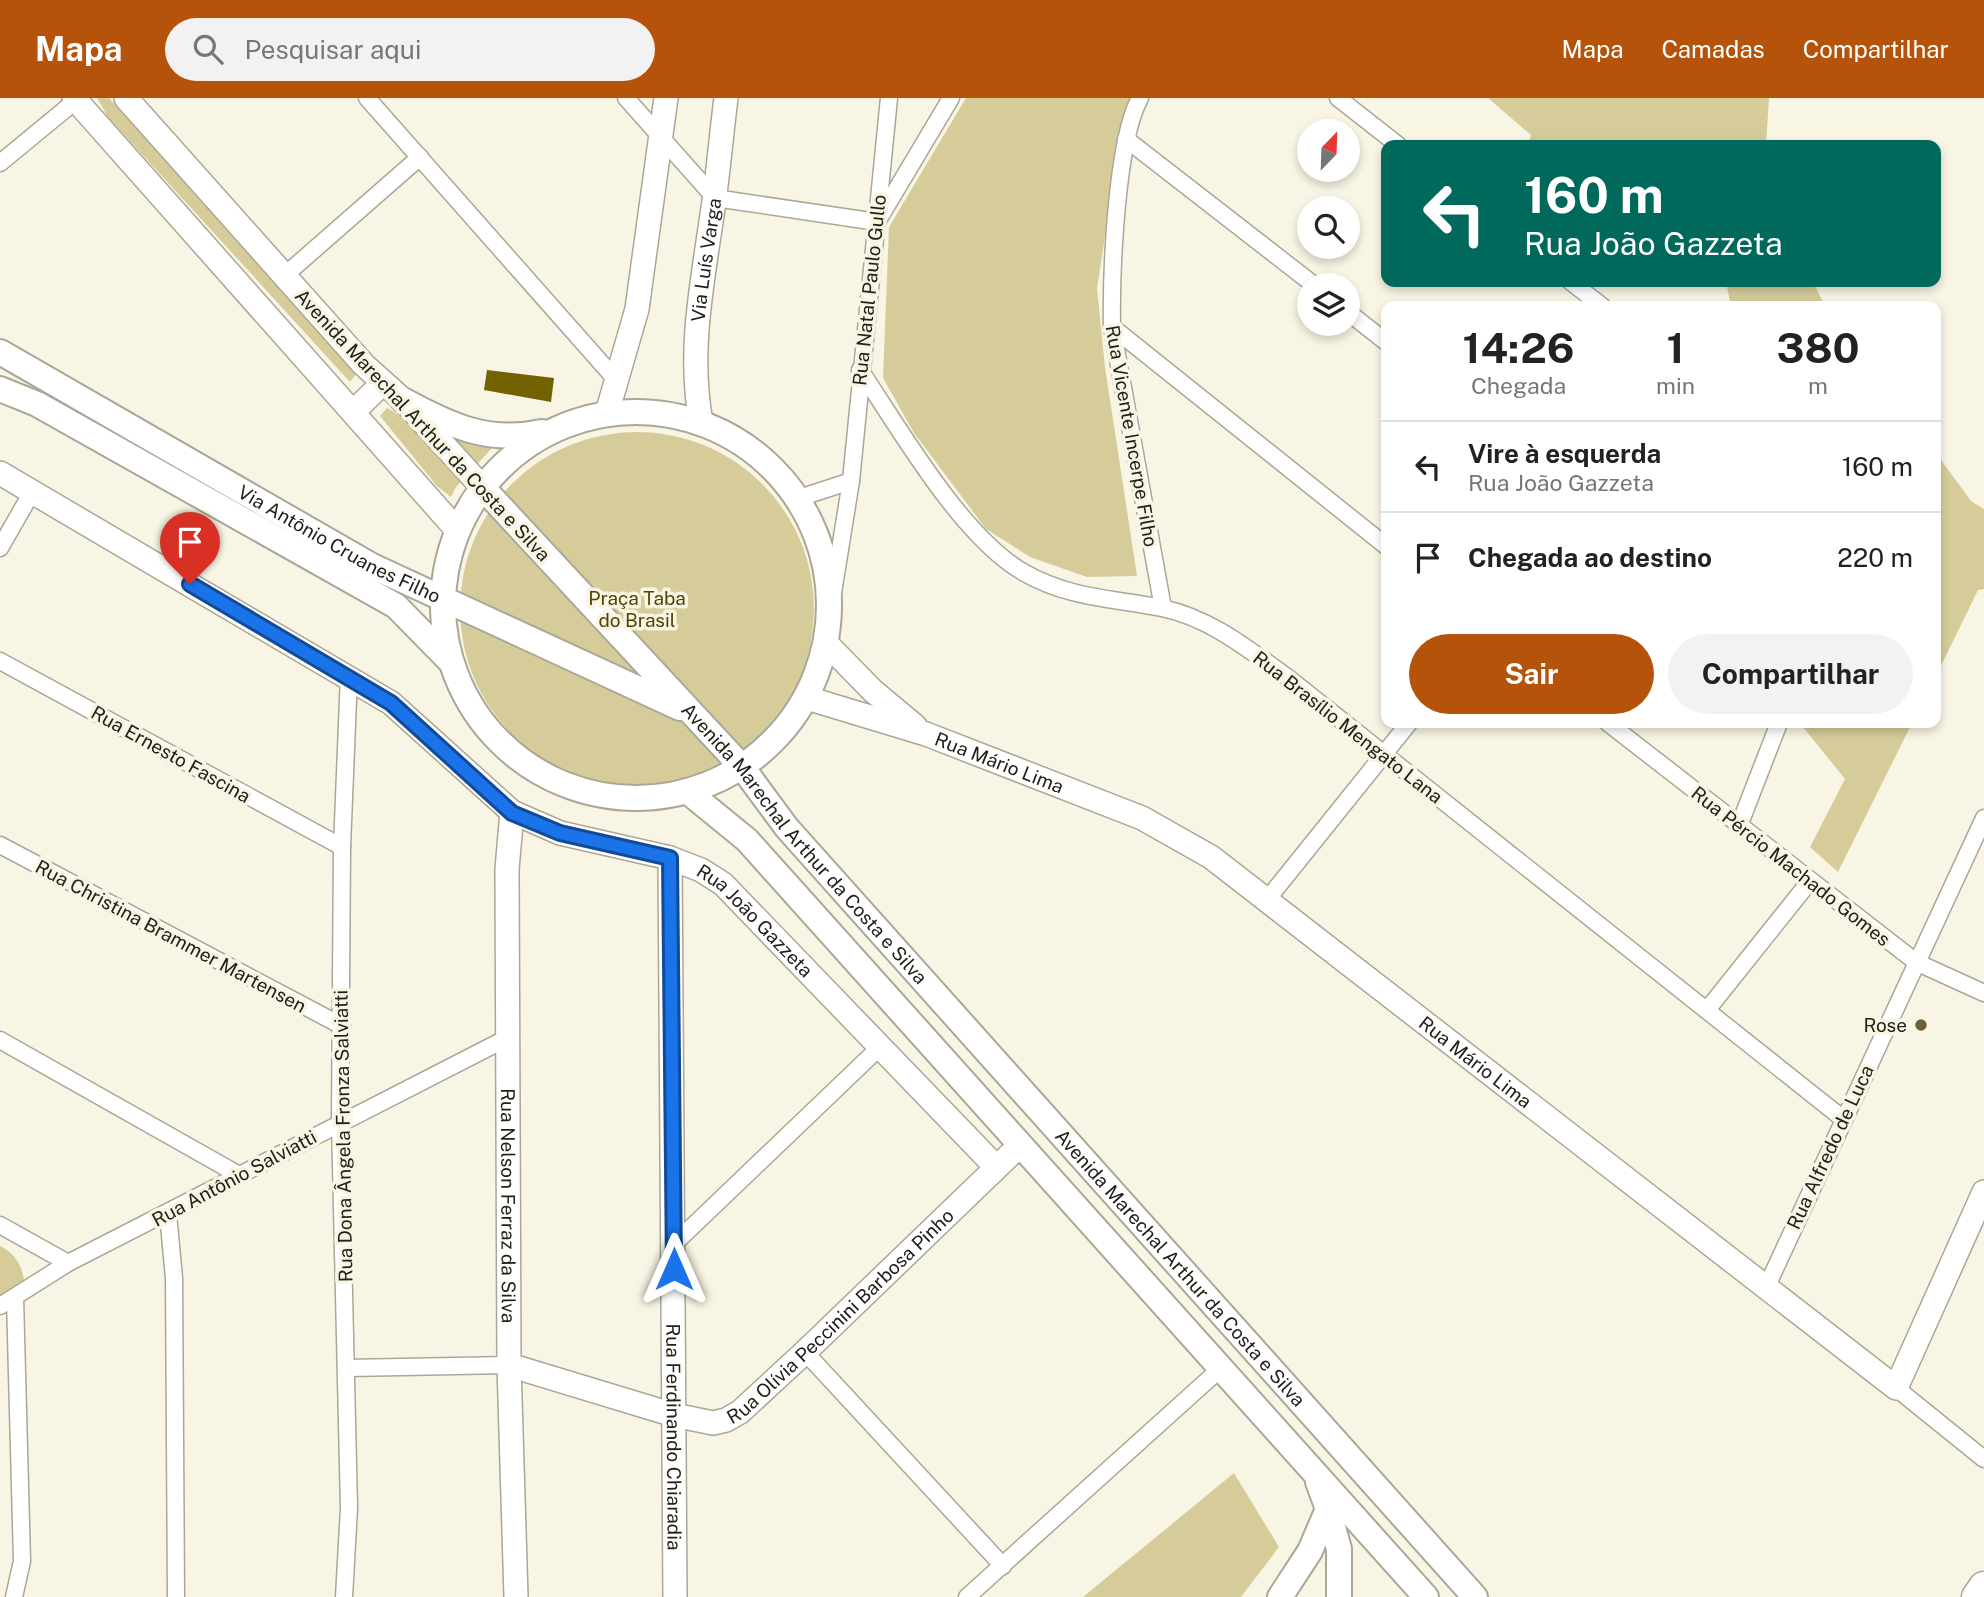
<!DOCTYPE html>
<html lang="pt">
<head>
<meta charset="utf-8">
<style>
	:root { --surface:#fff; --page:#f2f2f2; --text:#222; --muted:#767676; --line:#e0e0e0; --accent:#b45309 }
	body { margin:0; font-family:"Public Sans",sans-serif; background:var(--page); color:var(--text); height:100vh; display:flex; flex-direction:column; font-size:26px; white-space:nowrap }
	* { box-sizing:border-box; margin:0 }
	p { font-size:23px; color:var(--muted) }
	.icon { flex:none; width:38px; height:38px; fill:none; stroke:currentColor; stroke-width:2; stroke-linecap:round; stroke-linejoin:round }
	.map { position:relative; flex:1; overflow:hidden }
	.sheet { position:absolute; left:1381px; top:203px; width:560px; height:427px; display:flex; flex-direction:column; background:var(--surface); border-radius:14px; box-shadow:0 4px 10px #0003 }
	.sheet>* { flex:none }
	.banner { position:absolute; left:1381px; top:42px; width:560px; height:147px; border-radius:14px; box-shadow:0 4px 10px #0003; background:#00695c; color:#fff; overflow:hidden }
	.needle { width:46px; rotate:23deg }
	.buttons { position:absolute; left:1297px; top:21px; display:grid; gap:14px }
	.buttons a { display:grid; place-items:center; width:63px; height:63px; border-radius:50%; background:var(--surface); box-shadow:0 4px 10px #0003; font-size:35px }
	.pin { position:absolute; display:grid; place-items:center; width:60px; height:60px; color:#fff; margin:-72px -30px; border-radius:50% 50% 50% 0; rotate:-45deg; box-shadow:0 0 7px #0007 }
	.pin .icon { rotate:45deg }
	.me { position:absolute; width:77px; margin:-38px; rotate:0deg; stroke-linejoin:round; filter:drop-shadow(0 0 5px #0008) }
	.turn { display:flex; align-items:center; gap:24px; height:147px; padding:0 28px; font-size:32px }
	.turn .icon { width:91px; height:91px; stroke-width:2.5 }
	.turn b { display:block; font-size:49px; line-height:60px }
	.eta { display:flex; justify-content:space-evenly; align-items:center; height:119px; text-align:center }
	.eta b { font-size:42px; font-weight:700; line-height:49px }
	.cta { display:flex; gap:14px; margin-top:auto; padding:14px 28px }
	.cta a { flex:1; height:80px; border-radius:42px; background:var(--accent); color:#fff; font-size:28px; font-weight:700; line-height:80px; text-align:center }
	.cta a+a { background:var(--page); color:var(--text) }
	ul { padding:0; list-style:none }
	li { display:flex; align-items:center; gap:21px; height:91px; padding:0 28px; border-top:2px solid var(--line) }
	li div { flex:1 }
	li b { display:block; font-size:26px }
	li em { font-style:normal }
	header { display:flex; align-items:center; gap:42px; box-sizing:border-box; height:98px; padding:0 35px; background:var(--accent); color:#fff }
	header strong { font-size:33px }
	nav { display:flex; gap:38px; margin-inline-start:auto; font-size:24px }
	.search { width:490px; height:63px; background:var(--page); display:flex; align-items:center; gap:18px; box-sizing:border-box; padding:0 24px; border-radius:38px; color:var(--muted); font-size:26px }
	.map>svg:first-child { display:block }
</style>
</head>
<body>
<header>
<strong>Mapa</strong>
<div class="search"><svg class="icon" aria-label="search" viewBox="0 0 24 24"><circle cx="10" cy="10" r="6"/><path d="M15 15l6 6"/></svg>Pesquisar aqui</div>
<nav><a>Mapa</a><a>Camadas</a><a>Compartilhar</a></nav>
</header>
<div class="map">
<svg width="1984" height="1499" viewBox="0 0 1984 1499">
	<rect width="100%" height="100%" fill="#f9f5e4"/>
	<g fill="#d6cc99">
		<path d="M 97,0 L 109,0 L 356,276 L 350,284 L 108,19 Z"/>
		<path d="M 966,0 L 1136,0 L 1120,42 L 1097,190 L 1105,269 L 1137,478 L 1087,479 L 1030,459 L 986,431 L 914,335 L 883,280 L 889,129 Z"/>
		<path d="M 1488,0 L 1769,0 L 1766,47 L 1528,47 L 1531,37 Z"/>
		<path d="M 1726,184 L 1813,184 L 1825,208 L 1731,208 Z"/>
		<path d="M 387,310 L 435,337 L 494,348 L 456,389 L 451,399 L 437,388 L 380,318 Z"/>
		<circle cx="637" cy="511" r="177"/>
		<path d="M 1936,355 L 1971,403 L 1984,411 L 1984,491 L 1978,492 L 1936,578 Z"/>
		<path d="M 1804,625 L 1912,625 L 1838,774 L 1810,749 L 1845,681 L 1803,629 Z"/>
		<path d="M 0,1148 C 15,1156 20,1164 24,1181 L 17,1195 L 0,1205 Z"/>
		<path d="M 1234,1375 L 1279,1449 L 1241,1499 L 1083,1499 Z"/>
	</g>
	<path fill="#726202" d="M 487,272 L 554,280 L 551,304 L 484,292 Z"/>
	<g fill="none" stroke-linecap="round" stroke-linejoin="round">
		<defs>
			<g id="street">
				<path d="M 367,0 L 618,284"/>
				<path d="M 626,0 L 715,100 L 877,124 L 951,0"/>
				<path d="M 1140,0 C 1116,43 1111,176 1112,229 L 1163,510"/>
				<path d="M 1338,0 L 1398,47"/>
				<path d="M 1126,41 L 1314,187"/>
				<path d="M 0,65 L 79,0"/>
				<path d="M 284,178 L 420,59"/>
				<path d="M 1571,184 L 1602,208"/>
				<path d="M 1348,214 L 1386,244"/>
				<path d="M 1112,229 L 1386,448"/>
				<path d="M 860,272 C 901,333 961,438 1023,474 C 1070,501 1112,500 1162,510 C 1210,520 1248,551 1287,579 L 1842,1020"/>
				<path d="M 799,400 L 851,383"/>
				<path d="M 0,450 L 32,394"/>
				<path d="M 831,507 L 851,383 L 889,0"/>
				<path d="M 0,563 L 342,749"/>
				<path d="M 1608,625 L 1916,864 L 1984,895"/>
				<path d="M 1739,728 L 1779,625"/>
				<path d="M 0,747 L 342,928"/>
				<path d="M 1266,803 L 1409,625"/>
				<path d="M 1707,912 L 1810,783"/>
				<path d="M 0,942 L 239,1077"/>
				<path d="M 168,1116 L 174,1180 L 176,1499"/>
				<path d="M 0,1127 L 68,1165"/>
				<path d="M 674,1146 L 881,948"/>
				<path d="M 1767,1188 L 1984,720"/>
				<path d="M 0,1208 L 68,1165 L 509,939"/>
				<path d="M 805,1254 L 1003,1468"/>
				<path d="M 347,1270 L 509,1267"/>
				<path d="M 1896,1290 L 1984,1361"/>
				<path d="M 14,1499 L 22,1463 L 15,1200"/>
				<path d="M 344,1499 L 349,1410 L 340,1024 L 342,749 L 349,577"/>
				<path d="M 967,1499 L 1220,1271"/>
			</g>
			<g id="secondary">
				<path d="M 74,0 L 457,432"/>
				<path d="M 126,0 L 364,267 L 403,302 L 482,389"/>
				<path d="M 354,313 L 383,285"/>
				<path d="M 607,315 L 637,211 L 666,0"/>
				<path id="s1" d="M 701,324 C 688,254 702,187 712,117 C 718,78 721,39 726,0"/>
				<path id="s2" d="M 0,375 L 391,605 L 512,714 L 560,735 L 670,760 L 701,772 L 723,786 L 996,1069"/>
				<path d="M 827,546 L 873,593 L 915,628"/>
				<path id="s3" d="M 807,600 L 926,636 L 1142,720 L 1211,759 L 1896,1290 L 1984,1094"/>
				<path id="s4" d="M 512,714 L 507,771 L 509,1267 L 516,1499"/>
				<path id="s5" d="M 670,760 L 675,1499"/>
				<path id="s6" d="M 509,1267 L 674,1317 L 713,1325 L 726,1322 L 740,1314 L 805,1254 L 1020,1047"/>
			</g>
			<g id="primary">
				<path id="s7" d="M 0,254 L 372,468 L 680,610"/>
				<path d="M 0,291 L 37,306 L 396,508 L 449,562"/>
				<path d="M 403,302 C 449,327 488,346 542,334"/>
				<circle cx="636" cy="507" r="193"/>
				<path id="s8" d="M 482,389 L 742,669 L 787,730 L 1475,1499"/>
				<path d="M 687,693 L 747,742 L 1426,1499"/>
				<path d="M 1328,1411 L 1339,1451 L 1339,1499"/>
				<path d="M 1280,1499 L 1310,1453 L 1328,1411 L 1318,1384"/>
			</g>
			<path id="highway" d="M 1977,1499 L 1984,1489"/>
		</defs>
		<use href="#street" stroke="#aba797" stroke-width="19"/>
		<use href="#secondary" stroke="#aba797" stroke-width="26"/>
		<use href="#primary" stroke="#aba797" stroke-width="28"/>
		<use href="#highway" stroke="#aba797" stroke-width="33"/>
		<use href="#street" stroke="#fff" stroke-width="16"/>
		<use href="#secondary" stroke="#fff" stroke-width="23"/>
		<use href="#primary" stroke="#fff" stroke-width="24"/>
		<use href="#highway" stroke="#fff" stroke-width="30"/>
	</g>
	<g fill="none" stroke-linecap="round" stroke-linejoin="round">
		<defs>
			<path id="route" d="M 190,486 L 391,605 L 512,715 L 560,735 L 670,760 L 674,1171"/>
		</defs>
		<use href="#route" stroke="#114b97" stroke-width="18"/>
		<use href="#route" stroke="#1a73e8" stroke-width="12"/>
	</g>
	<circle fill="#6d622f" stroke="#f9f5e4" stroke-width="2.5" cx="1921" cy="927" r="7"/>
	<g text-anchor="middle" stroke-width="7" stroke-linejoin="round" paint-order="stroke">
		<g font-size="19" fill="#212019" stroke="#f9f5e4">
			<text dy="7" stroke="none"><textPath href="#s1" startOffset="163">Via Luís Varga</textPath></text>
			<text transform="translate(869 192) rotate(-84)" y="7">Rua Natal Paulo Gullo</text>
			<text transform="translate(423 327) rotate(47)" y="7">Avenida Marechal Arthur da Costa e Silva</text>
			<text transform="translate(1132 338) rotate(80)" y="7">Rua Vicente Incerpe Filho</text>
			<text dy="7" stroke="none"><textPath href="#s7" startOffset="390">Via Antônio Cruanes Filho</textPath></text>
			<text transform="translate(1348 629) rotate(38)" y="7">Rua Brasílio Mengato Lana</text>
			<text transform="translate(171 656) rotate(29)" y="7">Rua Ernesto Fascina</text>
			<text dy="7" stroke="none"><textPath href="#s3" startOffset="203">Rua Mário Lima</textPath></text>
			<text dy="7" stroke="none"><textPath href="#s8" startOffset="481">Avenida Marechal Arthur da Costa e Silva</textPath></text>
			<text transform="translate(1791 768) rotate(38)" y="7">Rua Pércio Machado Gomes</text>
			<text dy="7" stroke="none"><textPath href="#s2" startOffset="889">Rua João Gazzeta</textPath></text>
			<text transform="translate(171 838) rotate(28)" y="7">Rua Christina Brammer Martensen</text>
			<text dy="7" stroke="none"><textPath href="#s3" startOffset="770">Rua Mário Lima</textPath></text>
			<text transform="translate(343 1038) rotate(-91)" y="7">Rua Dona Ângela Fronza Salviatti</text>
			<text transform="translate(1830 1049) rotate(-65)" y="7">Rua Alfredo de Luca</text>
			<text transform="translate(234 1080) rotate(-28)" y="7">Rua Antônio Salviatti</text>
			<text dy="7" stroke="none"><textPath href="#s4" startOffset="394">Rua Nelson Ferraz da Silva</textPath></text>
			<text dy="7" stroke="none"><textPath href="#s8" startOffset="1048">Avenida Marechal Arthur da Costa e Silva</textPath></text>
			<text dy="7" stroke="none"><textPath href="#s6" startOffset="380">Rua Olívia Peccinini Barbosa Pinho</textPath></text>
			<text dy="7" stroke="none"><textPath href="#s5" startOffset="579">Rua Ferdinando Chiaradia</textPath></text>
		</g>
		<g font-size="19" fill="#4f4401" stroke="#f9f5e4">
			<text x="637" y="507">Praça Taba<tspan x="637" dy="22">do Brasil</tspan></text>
		</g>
		<g font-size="19" fill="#212019" stroke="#f9f5e4" text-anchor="end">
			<text x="1907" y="934">Rose</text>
		</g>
	</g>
</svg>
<div class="buttons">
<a><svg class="needle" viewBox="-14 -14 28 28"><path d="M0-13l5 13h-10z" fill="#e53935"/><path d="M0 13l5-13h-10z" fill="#767676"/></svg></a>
<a><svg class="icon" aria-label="search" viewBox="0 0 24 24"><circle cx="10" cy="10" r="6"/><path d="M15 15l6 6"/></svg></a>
<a><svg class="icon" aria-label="layers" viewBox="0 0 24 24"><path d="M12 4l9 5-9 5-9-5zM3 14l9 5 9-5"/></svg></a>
</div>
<div class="pin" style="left:190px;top:486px;background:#d93025"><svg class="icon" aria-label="arrive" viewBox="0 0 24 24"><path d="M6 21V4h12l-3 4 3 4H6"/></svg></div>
<svg class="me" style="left:674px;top:1171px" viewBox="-20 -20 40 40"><path d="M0-17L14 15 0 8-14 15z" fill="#1a73e8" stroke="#fff" stroke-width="4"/></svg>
<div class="banner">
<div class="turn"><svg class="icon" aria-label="left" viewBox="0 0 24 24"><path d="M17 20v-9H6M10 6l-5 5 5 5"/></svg><div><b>160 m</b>Rua João Gazzeta</div></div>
</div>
<section class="sheet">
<div class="eta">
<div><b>14:26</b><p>Chegada</p></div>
<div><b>1</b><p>min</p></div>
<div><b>380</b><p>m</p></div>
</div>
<ul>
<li><svg class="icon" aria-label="left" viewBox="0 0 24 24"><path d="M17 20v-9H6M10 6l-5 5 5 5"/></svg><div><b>Vire à esquerda</b><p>Rua João Gazzeta</p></div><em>160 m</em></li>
<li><svg class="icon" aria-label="arrive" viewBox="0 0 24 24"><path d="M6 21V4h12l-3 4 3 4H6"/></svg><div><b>Chegada ao destino</b></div><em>220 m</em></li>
</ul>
<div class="cta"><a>Sair</a><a>Compartilhar</a></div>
</section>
</div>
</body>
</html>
